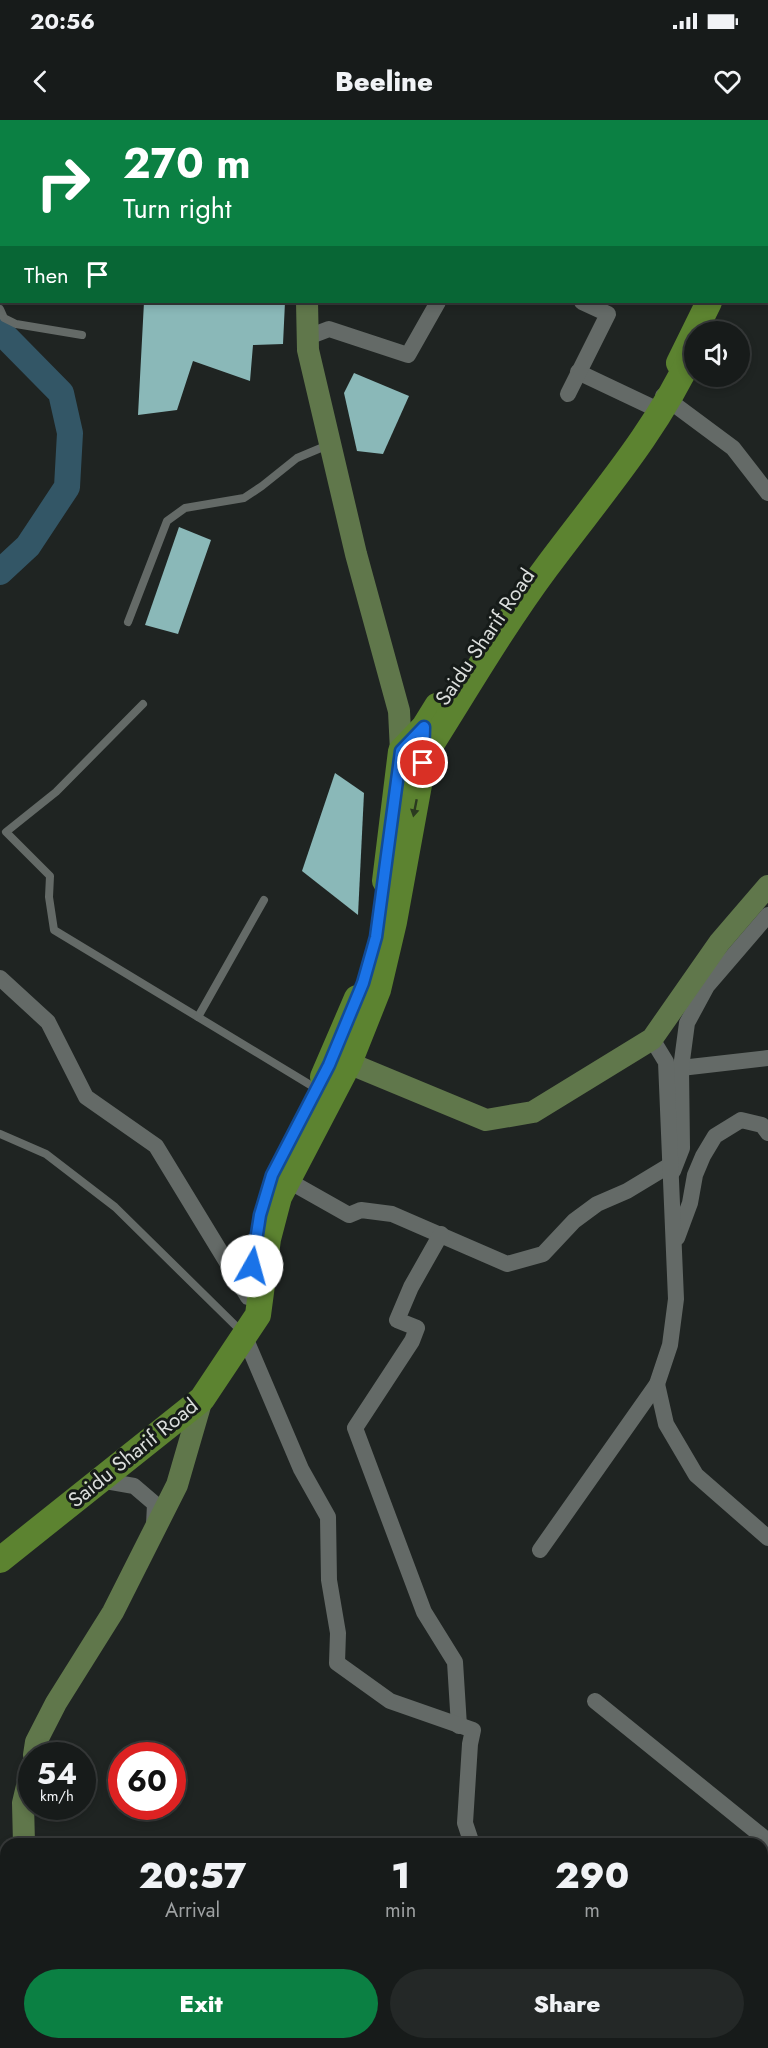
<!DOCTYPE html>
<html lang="en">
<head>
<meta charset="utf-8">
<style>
	:root { --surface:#171b1a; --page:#242827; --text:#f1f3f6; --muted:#9ea1a2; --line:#363939; --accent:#0b8043 }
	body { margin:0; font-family:Jost,sans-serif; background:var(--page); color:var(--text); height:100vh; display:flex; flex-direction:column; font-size:22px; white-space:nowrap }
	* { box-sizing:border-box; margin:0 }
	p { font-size:20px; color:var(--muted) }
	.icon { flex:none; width:33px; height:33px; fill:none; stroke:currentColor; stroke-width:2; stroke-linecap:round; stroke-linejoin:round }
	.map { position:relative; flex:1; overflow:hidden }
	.side { position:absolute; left:0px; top:1718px; width:768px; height:212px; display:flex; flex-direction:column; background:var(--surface); border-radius:18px 18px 0 0; box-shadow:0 3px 9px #0003,0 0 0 2px var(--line) }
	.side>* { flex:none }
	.hud { position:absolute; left:0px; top:0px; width:768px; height:183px; box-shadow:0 3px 9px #0003,0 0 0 2px var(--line); background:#0b8043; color:#fff; overflow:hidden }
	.fabs { position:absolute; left:684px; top:201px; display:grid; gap:12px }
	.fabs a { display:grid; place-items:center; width:66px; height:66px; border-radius:50%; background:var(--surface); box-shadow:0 3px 9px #0003,0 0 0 2px var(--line); font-size:30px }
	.speed { position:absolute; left:18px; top:1622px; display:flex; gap:12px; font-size:30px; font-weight:700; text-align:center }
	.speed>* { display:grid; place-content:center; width:78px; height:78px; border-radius:50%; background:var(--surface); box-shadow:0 3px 9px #0003,0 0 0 2px var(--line); line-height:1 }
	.speed small { font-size:15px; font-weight:400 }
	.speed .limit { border:9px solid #d22; background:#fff; color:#111 }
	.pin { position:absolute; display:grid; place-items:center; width:51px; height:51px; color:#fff; margin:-26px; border:3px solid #fff; border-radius:50%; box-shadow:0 2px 6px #0007 }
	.me { position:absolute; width:66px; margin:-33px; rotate:7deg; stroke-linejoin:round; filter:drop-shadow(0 0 4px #0008) }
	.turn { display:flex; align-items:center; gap:21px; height:126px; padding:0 24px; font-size:27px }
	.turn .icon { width:78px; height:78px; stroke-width:2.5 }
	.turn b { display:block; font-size:42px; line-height:51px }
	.then { display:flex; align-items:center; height:57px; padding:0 24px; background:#0003; gap:12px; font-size:22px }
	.eta { display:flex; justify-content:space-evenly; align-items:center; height:102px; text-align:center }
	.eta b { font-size:36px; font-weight:800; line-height:42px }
	.button { display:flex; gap:12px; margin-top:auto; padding:12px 24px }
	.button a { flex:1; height:69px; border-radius:36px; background:var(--accent); color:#fff; font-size:24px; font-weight:800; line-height:69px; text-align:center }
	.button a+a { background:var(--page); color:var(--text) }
	.status { display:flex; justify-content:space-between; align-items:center; height:42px; padding:0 30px; background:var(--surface); direction:ltr }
	.status svg { height:16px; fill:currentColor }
	header { display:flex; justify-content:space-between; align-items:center; height:78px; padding:0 24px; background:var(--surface); font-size:27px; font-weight:800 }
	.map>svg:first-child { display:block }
</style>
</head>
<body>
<div class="status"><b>20:56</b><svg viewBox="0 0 49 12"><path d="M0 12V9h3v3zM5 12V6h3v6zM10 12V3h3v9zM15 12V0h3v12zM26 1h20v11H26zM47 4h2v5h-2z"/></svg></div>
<header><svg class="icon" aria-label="back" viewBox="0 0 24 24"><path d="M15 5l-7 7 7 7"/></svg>Beeline<svg class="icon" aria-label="heart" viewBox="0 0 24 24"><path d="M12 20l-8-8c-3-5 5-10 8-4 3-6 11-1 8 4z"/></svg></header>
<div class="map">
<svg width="768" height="1928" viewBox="0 0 768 1928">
	<rect width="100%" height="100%" fill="#1f2422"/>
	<g fill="#312e19">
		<path d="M 333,0 L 604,0 L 333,2 Z"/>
		<path d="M 762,1859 L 768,1863 L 768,1928 L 562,1928 L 556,1923 L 762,1923 Z"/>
	</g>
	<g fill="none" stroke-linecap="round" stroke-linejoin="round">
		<path stroke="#335666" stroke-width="26" d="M 0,211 L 61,273 L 70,313 L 67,367 L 28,426 L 0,452"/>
	</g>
	<g fill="#8ab8b8">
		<path d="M 144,182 L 285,182 L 283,224 L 253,225 L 250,261 L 193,241 L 177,290 L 138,295 Z"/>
		<path d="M 354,253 L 409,276 L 383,334 L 357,331 L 344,273 Z"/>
		<path d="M 179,407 L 211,420 L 178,514 L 145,505 Z"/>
		<path d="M 335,653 L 364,673 L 358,795 L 302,751 Z"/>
	</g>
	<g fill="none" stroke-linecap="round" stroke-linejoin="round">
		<g stroke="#646a67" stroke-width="8">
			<path d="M 0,189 L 4,198 L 16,204 L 82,215"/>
			<path d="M 128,502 L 167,401 L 185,388 L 244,378 L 262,366 L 297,338 L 328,325"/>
			<path d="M 143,584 L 56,672 L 6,712 L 50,756 L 49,777 L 54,810 L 317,969"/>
			<path d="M 198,897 L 264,780"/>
			<path d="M 0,1014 L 46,1034 L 115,1087 L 242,1212"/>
		</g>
		<g stroke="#646a67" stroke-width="16">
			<path d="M 19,0 L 23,2"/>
			<path d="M 374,0 L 377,2"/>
			<path d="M 596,0 L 600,2"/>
			<path d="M 46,2 L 46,0"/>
			<path d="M 308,217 L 329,209 L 408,235 L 438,182"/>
			<path d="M 578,252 L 654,288"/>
			<path d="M 568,274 L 608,194 L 582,182"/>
			<path d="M 663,276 L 733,328 L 768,373"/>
			<path d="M 0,858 L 48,902 L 86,977 L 156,1026 L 248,1177"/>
			<path d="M 681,948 L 768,938"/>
			<path d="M 673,1051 L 682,1028 L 681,948 L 687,903 L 707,866 L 768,795"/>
			<path d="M 287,1060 L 349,1095 L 361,1090 L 392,1094 L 507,1144 L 543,1134 L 574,1101 L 597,1084 L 627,1071 L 670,1045"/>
			<path d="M 441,1114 L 411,1167 L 397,1200 L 417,1208 L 412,1221 L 355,1308 L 424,1492 L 455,1542 L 459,1606"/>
			<path d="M 677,1118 L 690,1083 L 695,1055 L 703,1036 L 715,1016 L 741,1000 L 762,1005 L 768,1013"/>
			<path d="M 244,1215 L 301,1349 L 328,1397 L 329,1460 L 338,1513 L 337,1543 L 390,1581 L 473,1610 L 470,1624 L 465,1703 L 472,1724"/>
			<path d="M 657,1264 L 666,1304 L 696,1355 L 768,1418"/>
			<path d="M 100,1360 L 134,1366 L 155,1384 L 154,1405"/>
			<path d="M 540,1430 L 657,1264 L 670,1225 L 676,1179 L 666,942 L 652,919"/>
			<path d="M 595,1581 L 768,1721"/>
			<path d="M 632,1923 L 637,1928"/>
			<path d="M 1,1928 L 6,1901"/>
		</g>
		<g stroke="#60774b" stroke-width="22">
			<path d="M 322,2 L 322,0"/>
			<path d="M 307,182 L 308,230 L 356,434 L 399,591 L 401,631"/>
			<path d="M 334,937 L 486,1000 L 533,992 L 652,919 L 719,823 L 768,766"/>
			<path d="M 34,1635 L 36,1622 L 56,1583 L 113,1492 L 177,1365 L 202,1279"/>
			<path d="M 24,1724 L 23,1683 L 32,1645"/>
			<path d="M 36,1923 L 37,1928"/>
		</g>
		<g stroke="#5c8330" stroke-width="26">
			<path d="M 766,59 L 768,56"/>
			<path d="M 679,243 L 709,182"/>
			<path d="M 385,761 L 401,631 L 424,607 L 437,586"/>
			<path d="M 323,957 L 357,878"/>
			<path d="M 0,1440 L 202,1279 L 258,1195 L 268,1119 L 279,1077 L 349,943 L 378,870 L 394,802 L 423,643 L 429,628 C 467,568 503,506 546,448 C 600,375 655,314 694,230"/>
		</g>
	</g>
	<defs><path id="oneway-solid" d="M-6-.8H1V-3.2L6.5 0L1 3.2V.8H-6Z" transform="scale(1.5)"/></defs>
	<use fill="#2b3a20" href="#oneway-solid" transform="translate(415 688) rotate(101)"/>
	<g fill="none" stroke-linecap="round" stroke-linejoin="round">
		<defs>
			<path id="route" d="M 252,1146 L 260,1095 L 272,1055 L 329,945 L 363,863 L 376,817 L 401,631 L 424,607 L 423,643"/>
		</defs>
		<use href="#route" stroke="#114b97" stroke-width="15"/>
		<use href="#route" stroke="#1a73e8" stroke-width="10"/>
	</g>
	<g text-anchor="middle" stroke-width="6" stroke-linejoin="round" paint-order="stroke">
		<g font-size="21" fill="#dbdedc" stroke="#161b19">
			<text transform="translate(485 517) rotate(-56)" y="7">Saidu Sharif Road</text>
			<text transform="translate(133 1333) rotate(-39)" y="7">Saidu Sharif Road</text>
		</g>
	</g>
</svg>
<div class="fabs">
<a><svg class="icon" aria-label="sound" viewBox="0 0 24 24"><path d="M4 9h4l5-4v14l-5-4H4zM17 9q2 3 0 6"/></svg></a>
</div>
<div class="speed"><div>54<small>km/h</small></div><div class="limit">60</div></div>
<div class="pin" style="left:423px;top:643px;background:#d93025"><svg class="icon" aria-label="arrive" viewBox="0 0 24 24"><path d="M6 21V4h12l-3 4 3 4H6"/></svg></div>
<svg class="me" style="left:252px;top:1146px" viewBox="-20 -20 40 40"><circle r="19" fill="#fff"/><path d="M0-13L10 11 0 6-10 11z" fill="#1a73e8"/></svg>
<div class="hud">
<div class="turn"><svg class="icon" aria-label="right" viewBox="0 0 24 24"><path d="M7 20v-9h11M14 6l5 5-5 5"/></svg><div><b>270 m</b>Turn right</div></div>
<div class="then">Then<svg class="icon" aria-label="arrive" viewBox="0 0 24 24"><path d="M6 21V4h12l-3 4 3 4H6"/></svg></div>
</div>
<section class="side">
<div class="eta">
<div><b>20:57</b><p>Arrival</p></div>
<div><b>1</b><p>min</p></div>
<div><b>290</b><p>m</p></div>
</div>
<div class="button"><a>Exit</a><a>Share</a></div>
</section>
</div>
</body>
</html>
